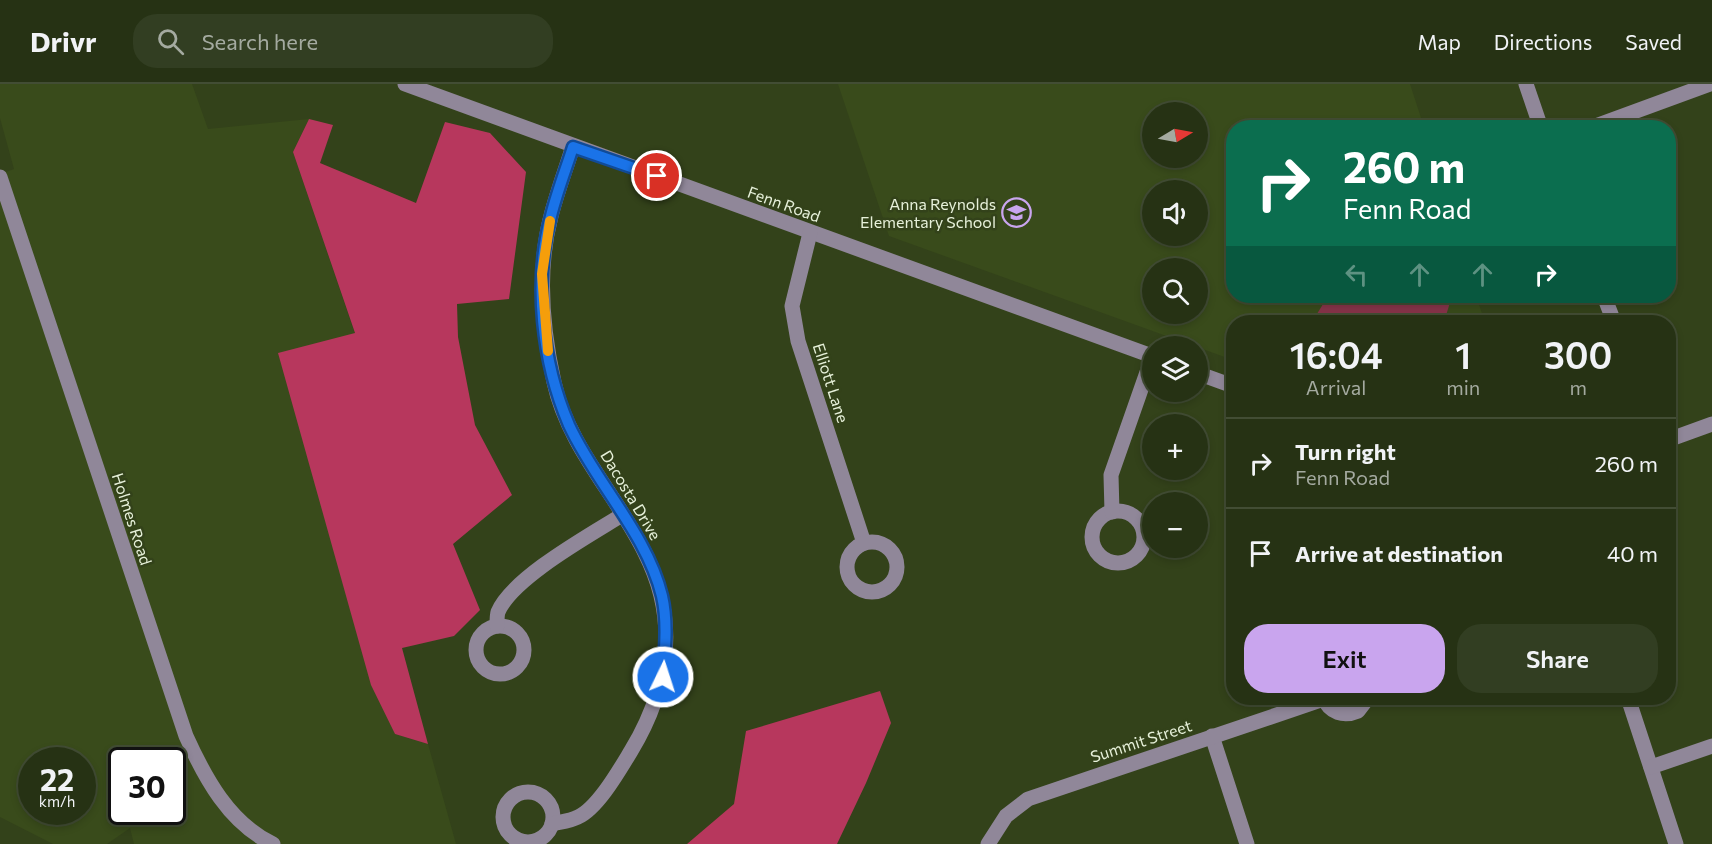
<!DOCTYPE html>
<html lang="en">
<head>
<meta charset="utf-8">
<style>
	:root { --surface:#263214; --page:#323e22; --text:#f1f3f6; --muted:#a4aaa0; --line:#424d34; --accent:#c9a5ee }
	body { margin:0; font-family:Commissioner,sans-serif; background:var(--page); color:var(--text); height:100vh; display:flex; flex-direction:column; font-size:22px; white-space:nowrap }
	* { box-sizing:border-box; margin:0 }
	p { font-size:20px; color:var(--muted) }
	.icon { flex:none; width:33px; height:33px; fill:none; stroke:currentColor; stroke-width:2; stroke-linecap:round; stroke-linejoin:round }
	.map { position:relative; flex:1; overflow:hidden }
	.drawer { position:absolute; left:1226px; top:231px; width:450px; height:390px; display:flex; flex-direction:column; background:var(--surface); border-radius:24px; box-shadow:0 3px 9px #0003,0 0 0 2px var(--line) }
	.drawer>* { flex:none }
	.top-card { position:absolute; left:1226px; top:36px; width:450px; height:183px; border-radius:24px; box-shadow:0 3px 9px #0003,0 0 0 2px var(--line); background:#0b6e4f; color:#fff; overflow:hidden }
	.needle { width:39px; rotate:80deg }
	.buttons { position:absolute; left:1142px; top:18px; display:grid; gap:12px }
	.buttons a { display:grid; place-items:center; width:66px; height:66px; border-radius:50%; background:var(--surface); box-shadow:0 3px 9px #0003,0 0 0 2px var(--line); font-size:30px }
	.speed { position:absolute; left:18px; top:663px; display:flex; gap:12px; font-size:30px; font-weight:700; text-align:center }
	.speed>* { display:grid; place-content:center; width:78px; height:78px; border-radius:50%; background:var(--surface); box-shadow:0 3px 9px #0003,0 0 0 2px var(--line); line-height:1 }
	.speed small { font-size:15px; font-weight:400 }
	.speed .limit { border:3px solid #111; border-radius:9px; background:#fff; color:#111 }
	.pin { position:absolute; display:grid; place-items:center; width:51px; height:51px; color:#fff; margin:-26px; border:3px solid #fff; border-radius:50%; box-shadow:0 2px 6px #0007 }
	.me { position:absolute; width:66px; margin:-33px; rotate:4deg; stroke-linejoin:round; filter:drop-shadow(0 0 4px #0008) }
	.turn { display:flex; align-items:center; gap:21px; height:126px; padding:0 18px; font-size:27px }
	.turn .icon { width:78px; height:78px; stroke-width:2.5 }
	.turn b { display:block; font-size:42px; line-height:51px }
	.lanes { display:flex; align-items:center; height:57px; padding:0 18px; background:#0003; justify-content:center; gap:30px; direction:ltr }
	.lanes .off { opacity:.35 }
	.eta { display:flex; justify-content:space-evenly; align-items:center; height:102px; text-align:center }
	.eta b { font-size:36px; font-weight:600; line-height:42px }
	.button { display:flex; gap:12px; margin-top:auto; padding:12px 18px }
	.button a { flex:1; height:69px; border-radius:24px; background:var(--accent); color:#111; font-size:24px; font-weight:600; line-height:69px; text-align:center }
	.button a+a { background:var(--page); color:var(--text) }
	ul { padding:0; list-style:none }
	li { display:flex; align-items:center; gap:18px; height:90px; padding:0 18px; border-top:2px solid var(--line) }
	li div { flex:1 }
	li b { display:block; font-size:22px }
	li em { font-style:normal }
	header { display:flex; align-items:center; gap:36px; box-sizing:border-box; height:84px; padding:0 30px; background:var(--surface); border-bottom:2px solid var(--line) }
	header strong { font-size:28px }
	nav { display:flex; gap:33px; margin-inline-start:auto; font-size:21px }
	.search { width:420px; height:54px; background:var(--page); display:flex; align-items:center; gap:15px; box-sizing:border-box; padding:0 21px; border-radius:24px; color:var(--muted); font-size:22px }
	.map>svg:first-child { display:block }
</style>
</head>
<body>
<header>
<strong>Drivr</strong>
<div class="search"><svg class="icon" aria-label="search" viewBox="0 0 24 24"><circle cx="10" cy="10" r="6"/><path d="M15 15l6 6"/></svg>Search here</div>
<nav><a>Map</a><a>Directions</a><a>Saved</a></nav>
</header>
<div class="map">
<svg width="1712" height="760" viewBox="0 0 1712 760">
	<rect width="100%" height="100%" fill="#33421a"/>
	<g fill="#394b1b" fill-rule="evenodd">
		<path d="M 0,0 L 192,0 L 208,45 L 309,35 L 293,68 L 355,250 L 279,270 L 395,650 L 428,660 L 456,760 L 134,760 L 130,744 L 107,760 L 53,760 L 0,733 L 0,90 L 14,85 L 0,34 ZM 32,676 L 82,676 L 82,728 L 32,728 ZM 122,676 L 172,676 L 172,728 L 122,728 Z"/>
		<path d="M 838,0 L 1410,0 L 1424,43 L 1233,44 L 1233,212 L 1476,212 L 1485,238 L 1233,238 L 1233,276 L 889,152 ZM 1152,28 L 1197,28 L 1197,74 L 1152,74 ZM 1152,106 L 1197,106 L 1197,152 L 1152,152 ZM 1152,184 L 1197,184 L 1197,230 L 1152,230 Z"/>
	</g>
	<path fill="#863449" d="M 1328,212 L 1452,212 L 1444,238 L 1312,238 Z"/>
	<g fill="#b7375d">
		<path d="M 309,35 L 333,41 L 320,79 L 416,119 L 445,38 L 490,49 L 526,88 L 509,215 L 457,220 L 458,253 L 475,341 L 512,411 L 453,460 L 480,526 L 454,552 L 402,564 L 428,660 L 395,650 L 371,601 L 278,269 L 355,249 L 293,68 Z"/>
		<path d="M 880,607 L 891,639 L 866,699 L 837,760 L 687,760 L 734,720 L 746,647 Z"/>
	</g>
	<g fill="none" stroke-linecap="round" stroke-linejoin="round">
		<g stroke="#908799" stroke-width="15">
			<path d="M 405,0 L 1152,272"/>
			<path d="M 1526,0 L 1541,44"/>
			<path d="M 1590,44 L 1710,0"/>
			<path d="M 0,93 L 186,652 C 205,694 229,739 273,760"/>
			<path d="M 810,149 L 792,222 L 798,257 L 864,459"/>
			<path d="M 1604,212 L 1614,238"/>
			<path d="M 1197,289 L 1233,302"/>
			<path d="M 1668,356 L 1712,340"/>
			<circle cx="1118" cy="453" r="26"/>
			<path d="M 1112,428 L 1111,391 L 1152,274"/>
			<circle cx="872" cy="483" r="25"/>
			<circle cx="500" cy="566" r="24"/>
			<path d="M 497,542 C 497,538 497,531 498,528 C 512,494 590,451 622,431"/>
			<path d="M 1324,614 C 1329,629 1344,633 1358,627 L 1368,614"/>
			<path d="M 1628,614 L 1676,760"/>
			<path d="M 1212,652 L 1247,760"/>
			<path d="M 1651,683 L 1712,662"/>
			<circle cx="528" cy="733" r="25"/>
			<path d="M 552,740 C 560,738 570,737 578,733 C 598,724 620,685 631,667 C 669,604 679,536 645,469 C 617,411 568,363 554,298 C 542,244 537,185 551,132 C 557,108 566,85 573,62"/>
			<path d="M 988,760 L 1006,732 L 1028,715 L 1324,615"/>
		</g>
	</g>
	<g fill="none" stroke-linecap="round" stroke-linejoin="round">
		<defs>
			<path id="route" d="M 657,92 L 573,63 C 566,85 557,108 551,132 C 533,198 542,278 569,341 C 595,398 647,450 662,512 C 668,538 665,566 663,593"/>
		</defs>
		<use href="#route" stroke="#114b97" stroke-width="15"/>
		<use href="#route" stroke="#1a73e8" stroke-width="10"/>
		<path stroke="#f59e0b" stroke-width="10" d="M 548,267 L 542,190 L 550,137"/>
	</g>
	<defs>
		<symbol id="school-ring" viewBox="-11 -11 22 22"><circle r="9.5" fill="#33421a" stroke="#c9a5ee" stroke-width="1.5"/><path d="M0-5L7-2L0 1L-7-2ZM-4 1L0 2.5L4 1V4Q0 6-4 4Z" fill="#c9a5ee"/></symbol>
	</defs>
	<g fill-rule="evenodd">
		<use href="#school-ring" x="1000" y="112" width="33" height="33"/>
	</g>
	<g text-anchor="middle" stroke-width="5" stroke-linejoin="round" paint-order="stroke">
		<g font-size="16" fill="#e7f1da" stroke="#33421a">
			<text transform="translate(784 120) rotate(20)" y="6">Fenn Road</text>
			<text transform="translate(831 299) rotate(72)" y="6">Elliott Lane</text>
			<text transform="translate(631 411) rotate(59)" y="6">Dacosta Drive</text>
			<text transform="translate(132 435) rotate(72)" y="6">Holmes Road</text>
			<text transform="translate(1141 657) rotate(-18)" y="6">Summit Street</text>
		</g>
		<g font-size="16" fill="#e7f1da" stroke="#33421a" text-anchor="end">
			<text x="996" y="126">Anna Reynolds<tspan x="996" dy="18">Elementary School</tspan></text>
		</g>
	</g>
</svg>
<div class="buttons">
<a><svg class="needle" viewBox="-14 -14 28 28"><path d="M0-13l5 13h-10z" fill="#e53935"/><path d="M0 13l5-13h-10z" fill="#a4aaa0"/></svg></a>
<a><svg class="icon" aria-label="sound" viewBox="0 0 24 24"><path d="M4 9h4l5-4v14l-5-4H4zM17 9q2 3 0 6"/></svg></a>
<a><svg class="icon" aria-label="search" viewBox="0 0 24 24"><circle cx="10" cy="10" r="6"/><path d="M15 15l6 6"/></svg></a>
<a><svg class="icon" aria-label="layers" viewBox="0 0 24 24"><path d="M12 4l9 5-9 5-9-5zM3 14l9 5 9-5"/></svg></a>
<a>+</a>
<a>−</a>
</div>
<div class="speed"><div>22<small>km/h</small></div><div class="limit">30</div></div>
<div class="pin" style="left:657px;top:92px;background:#d93025"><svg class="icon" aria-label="arrive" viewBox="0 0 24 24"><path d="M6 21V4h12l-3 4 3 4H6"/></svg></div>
<svg class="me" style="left:663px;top:593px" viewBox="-20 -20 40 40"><circle r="17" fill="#1a73e8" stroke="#fff" stroke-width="3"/><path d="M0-11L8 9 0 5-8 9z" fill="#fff"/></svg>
<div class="top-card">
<div class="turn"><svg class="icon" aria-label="right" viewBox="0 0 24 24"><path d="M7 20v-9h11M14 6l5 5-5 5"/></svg><div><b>260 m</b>Fenn Road</div></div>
<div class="lanes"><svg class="icon off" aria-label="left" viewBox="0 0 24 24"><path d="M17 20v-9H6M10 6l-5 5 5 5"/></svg><svg class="icon off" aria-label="ahead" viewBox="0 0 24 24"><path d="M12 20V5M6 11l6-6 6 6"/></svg><svg class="icon off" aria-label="ahead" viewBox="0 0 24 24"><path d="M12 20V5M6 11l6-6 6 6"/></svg><svg class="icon" aria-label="right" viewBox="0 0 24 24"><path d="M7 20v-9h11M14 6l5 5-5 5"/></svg></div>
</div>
<section class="drawer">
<div class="eta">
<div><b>16:04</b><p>Arrival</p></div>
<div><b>1</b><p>min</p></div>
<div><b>300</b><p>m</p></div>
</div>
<ul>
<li><svg class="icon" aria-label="right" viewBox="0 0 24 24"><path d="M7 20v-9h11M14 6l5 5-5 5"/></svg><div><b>Turn right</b><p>Fenn Road</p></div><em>260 m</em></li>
<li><svg class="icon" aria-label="arrive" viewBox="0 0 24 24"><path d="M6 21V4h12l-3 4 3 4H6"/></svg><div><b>Arrive at destination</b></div><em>40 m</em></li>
</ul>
<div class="button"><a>Exit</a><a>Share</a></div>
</section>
</div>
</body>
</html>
